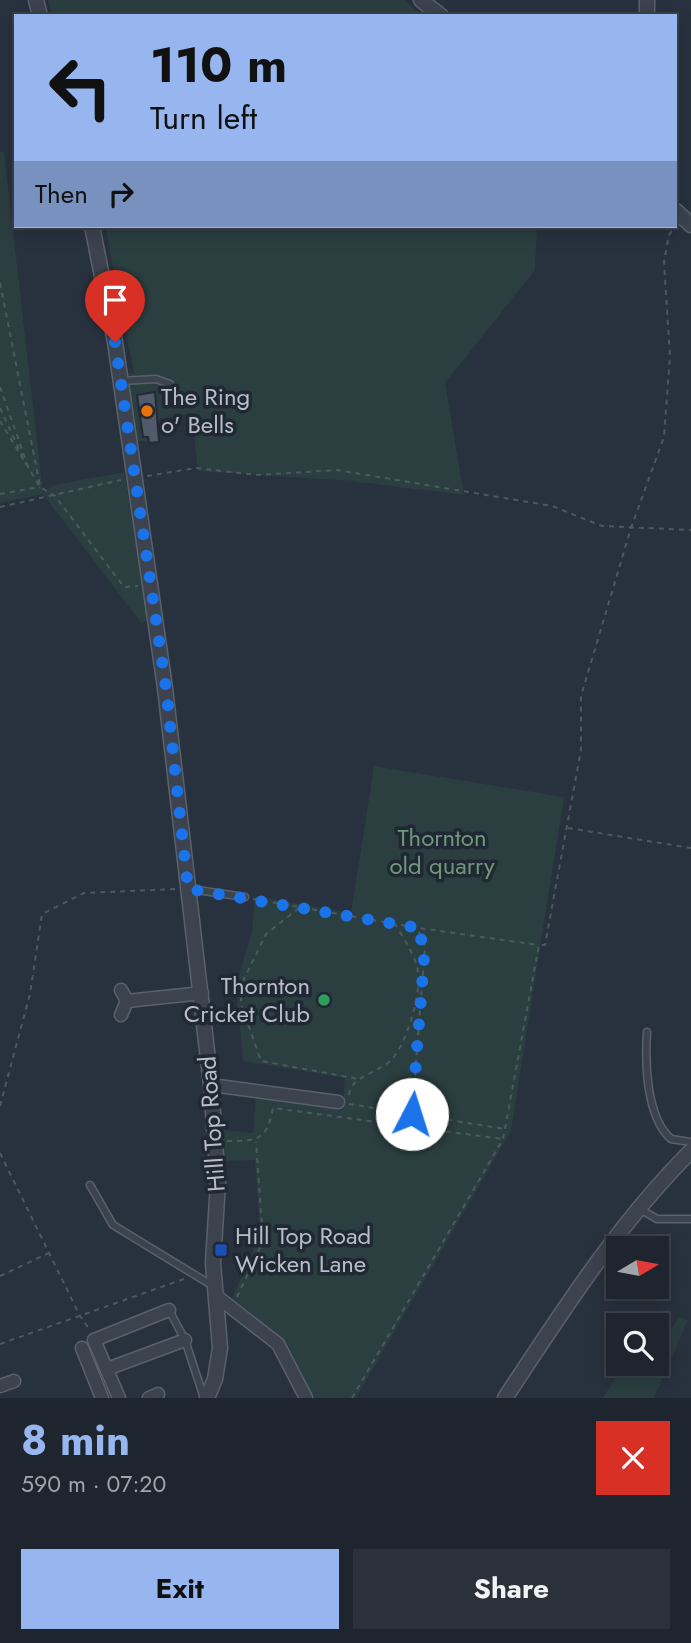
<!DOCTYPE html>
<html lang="en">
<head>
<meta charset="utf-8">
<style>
	:root { --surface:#1e252e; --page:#2b313a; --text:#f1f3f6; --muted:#a1a5aa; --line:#3c424a; --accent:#97b6ef }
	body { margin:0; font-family:Jost,sans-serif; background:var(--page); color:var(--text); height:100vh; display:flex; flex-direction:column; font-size:26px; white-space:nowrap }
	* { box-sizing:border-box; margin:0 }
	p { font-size:23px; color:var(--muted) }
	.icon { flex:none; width:38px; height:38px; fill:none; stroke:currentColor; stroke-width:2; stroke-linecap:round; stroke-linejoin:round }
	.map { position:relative; height:1398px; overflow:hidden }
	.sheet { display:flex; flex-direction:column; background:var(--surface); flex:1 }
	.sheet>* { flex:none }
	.banner { position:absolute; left:14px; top:14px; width:663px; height:214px; border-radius:0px; box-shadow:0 4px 18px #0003,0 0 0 2px var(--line); background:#97b6ef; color:#111; overflow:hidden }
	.needle { width:46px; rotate:80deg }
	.tools { position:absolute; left:606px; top:1236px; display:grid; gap:14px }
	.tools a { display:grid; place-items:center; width:63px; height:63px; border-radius:0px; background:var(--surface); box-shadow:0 4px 18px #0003,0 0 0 2px var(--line); font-size:35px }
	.pin { position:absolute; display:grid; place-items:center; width:60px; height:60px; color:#fff; margin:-72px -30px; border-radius:50% 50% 50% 0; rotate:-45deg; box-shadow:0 0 7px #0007 }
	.pin .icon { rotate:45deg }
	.me { position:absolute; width:77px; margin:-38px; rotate:5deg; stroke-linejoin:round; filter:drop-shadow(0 0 5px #0008) }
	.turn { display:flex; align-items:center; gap:24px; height:147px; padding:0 21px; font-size:32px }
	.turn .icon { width:91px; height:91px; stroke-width:2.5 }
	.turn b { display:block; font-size:49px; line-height:60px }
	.then { display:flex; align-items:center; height:66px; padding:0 21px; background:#0003; gap:14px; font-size:26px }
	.round { display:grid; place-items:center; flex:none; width:74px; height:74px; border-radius:0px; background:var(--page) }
	.summary { display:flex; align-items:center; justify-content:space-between; height:119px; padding:0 21px }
	h1 { font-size:42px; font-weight:700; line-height:52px; color:var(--accent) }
	.cta { display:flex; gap:14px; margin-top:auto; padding:14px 21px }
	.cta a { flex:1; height:80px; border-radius:0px; background:var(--accent); color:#111; font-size:28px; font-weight:700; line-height:80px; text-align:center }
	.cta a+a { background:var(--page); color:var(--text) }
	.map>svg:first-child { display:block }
</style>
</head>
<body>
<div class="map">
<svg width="691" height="1398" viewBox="0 0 691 1398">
	<rect width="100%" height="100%" fill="#28313e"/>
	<g fill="#2b3e40">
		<path d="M 48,0 L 404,0 L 424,16 L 53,16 Z"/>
		<path d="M 4,151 L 43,493 L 54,485 L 124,472 L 149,617 L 142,624 L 43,494 L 0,503 L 0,152 Z"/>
		<path d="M 105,226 L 537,226 L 535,270 L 445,383 L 464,495 L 350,481 L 198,471 L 192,414 L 156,419 L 159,442 L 135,441 L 127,373 L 134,373 Z"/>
		<path d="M 374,766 L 564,797 L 511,1131 L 356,1398 L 313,1398 L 281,1339 L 232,1298 L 260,1235 L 255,1160 L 226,1161 L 222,1130 L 253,1133 L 256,1096 L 342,1110 L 345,1078 L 243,1061 L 236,985 L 252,932 L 255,896 L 351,913 Z"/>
		<path d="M 679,1317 L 688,1320 L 654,1398 L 603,1398 L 625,1363 L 656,1363 L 656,1325 L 672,1328 Z"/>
	</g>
	<path fill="#515a69" stroke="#222a35" stroke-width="2" d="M 155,392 L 159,442 L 149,443 L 148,437 L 143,437 L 137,395 Z"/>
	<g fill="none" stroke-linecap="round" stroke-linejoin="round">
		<defs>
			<g id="service">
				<path d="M 121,381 L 156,379 L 170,384 L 174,397"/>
				<path d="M 190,889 L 245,897"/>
				<path d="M 647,1032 C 645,1062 646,1117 671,1139 L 691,1142"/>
				<path d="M 90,1185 L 113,1225 L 213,1286"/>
				<path d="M 640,1209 L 657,1219 L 691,1219"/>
				<path d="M 169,1310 L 185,1340 L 204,1398"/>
			</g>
			<g id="minor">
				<path d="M 121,990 L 127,1001 L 202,993"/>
				<path d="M 121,1015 L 127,1001"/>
				<path d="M 211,1085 L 338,1102"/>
				<path d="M 215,1295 L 278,1344 L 306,1398"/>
				<path d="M 82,1348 L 102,1398"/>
				<path d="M 107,1369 L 185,1340"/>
				<path d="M 0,1386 L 14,1381"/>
				<path d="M 119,1398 L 94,1340 L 169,1310"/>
				<path d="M 149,1398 L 158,1394"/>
			</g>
			<g id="tertiary">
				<path d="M 36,0 L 40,16"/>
				<path d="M 421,0 L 441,16"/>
				<path d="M 647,0 L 647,16"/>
				<path d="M 676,211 L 691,225"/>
				<path d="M 92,226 L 115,342 L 165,688 L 211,1085 L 218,1182 L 213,1263 L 220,1348 L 215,1379 L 207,1398"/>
				<path d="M 505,1398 C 562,1312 617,1225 691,1151"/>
			</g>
		</defs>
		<use href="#service" stroke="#59616c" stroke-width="9"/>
		<use href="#minor" stroke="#59616c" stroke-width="15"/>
		<use href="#tertiary" stroke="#59616c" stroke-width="17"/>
		<g stroke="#4a5b5e" stroke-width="2" stroke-dasharray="5 5" stroke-linecap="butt">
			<path d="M 0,283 L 40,486"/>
			<path d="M 0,387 L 30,472"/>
			<path d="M 0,408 L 26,464"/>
			<path d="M 0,421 L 40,487 L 55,496 L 124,587 L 138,586"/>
			<path d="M 147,476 L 196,468 L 257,475 L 337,470 L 552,506 L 602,526 L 691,530"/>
			<path d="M 0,494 L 40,487"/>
			<path d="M 0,507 L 121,480"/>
			<path d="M 568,828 L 691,848"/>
			<path d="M 253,899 L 419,928 L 538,945"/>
			<path d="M 299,908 L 266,934 L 241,985 L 241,1004 L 261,1061 L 359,1079"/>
			<path d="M 349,1095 C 350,1076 381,1072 392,1059 C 408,1041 423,989 417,967 C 414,953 402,936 395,924"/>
			<path d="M 349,1104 L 505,1129"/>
			<path d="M 0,1106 L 30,994 L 42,914 L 84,893 L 177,889"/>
			<path d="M 411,1125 L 425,946 L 418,930"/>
			<path d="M 227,1141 C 257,1141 267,1141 273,1108 L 502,1139"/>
			<path d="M 0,1153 L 80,1316 L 90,1330"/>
			<path d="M 0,1276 L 49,1253"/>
			<path d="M 237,1297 L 263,1241 L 256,1142"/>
			<path d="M 0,1344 L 184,1279"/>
			<path d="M 352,1398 L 503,1139 L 539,945 L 545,945 L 581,750 L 581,696 L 631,528 L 664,437 L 670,356 L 664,262 L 669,235 L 675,226"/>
		</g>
		<use href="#service" stroke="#3c434e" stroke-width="6"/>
		<use href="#minor" stroke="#3c434e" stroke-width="12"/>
		<use href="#tertiary" stroke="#3c434e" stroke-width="14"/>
	</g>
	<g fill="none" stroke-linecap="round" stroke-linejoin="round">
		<path stroke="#1a73e8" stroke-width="12" stroke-dasharray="0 21.6" d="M 115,342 L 166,688 L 188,889 L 419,928 L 417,932 L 425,946 L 412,1114"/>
	</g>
	<circle fill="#e8710a" stroke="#202833" stroke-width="2.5" cx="147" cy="411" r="7"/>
	<circle fill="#2e9e5b" stroke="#202833" stroke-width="2.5" cx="324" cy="1000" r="7"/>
	<rect fill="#1a4fb4" stroke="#202833" stroke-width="2.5" x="214" y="1243" width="14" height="14" rx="3.5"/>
	<g text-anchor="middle" stroke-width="7" stroke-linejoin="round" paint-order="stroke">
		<g font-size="24" fill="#b8bec9" stroke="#202833" text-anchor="start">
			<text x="161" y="405">The Ring<tspan x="161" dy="28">o' Bells</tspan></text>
			<text x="310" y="994" text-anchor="end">Thornton<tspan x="310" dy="28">Cricket Club</tspan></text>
			<text x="235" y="1244">Hill Top Road<tspan x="235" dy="28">Wicken Lane</tspan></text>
		</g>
		<g font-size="24" fill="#71987b" stroke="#202833">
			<text x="442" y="846">Thornton<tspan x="442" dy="28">old quarry</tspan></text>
		</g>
		<g font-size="24" fill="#b8bec9" stroke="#202833">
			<text transform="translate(212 1124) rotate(-94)" y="8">Hill Top Road</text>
		</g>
	</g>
</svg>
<div class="tools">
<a><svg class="needle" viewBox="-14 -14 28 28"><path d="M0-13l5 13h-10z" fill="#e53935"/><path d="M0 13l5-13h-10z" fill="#a1a5aa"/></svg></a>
<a><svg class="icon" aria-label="search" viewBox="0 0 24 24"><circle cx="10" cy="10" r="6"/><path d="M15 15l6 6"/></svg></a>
</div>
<div class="pin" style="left:115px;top:342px;background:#d93025"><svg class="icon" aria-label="arrive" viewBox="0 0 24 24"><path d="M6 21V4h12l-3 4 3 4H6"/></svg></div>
<svg class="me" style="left:412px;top:1114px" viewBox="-20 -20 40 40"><circle r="19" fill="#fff"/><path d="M0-13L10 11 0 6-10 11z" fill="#1a73e8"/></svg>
<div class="banner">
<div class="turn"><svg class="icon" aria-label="left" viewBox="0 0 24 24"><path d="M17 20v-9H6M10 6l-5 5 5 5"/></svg><div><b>110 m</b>Turn left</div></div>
<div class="then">Then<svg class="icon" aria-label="right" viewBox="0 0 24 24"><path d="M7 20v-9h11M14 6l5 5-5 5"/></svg></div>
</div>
</div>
<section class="sheet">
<div class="summary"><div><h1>8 min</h1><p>590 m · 07:20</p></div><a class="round" style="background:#d93025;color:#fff"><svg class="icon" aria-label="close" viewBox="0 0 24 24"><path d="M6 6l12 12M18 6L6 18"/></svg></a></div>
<div class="cta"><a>Exit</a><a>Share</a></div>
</section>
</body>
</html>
